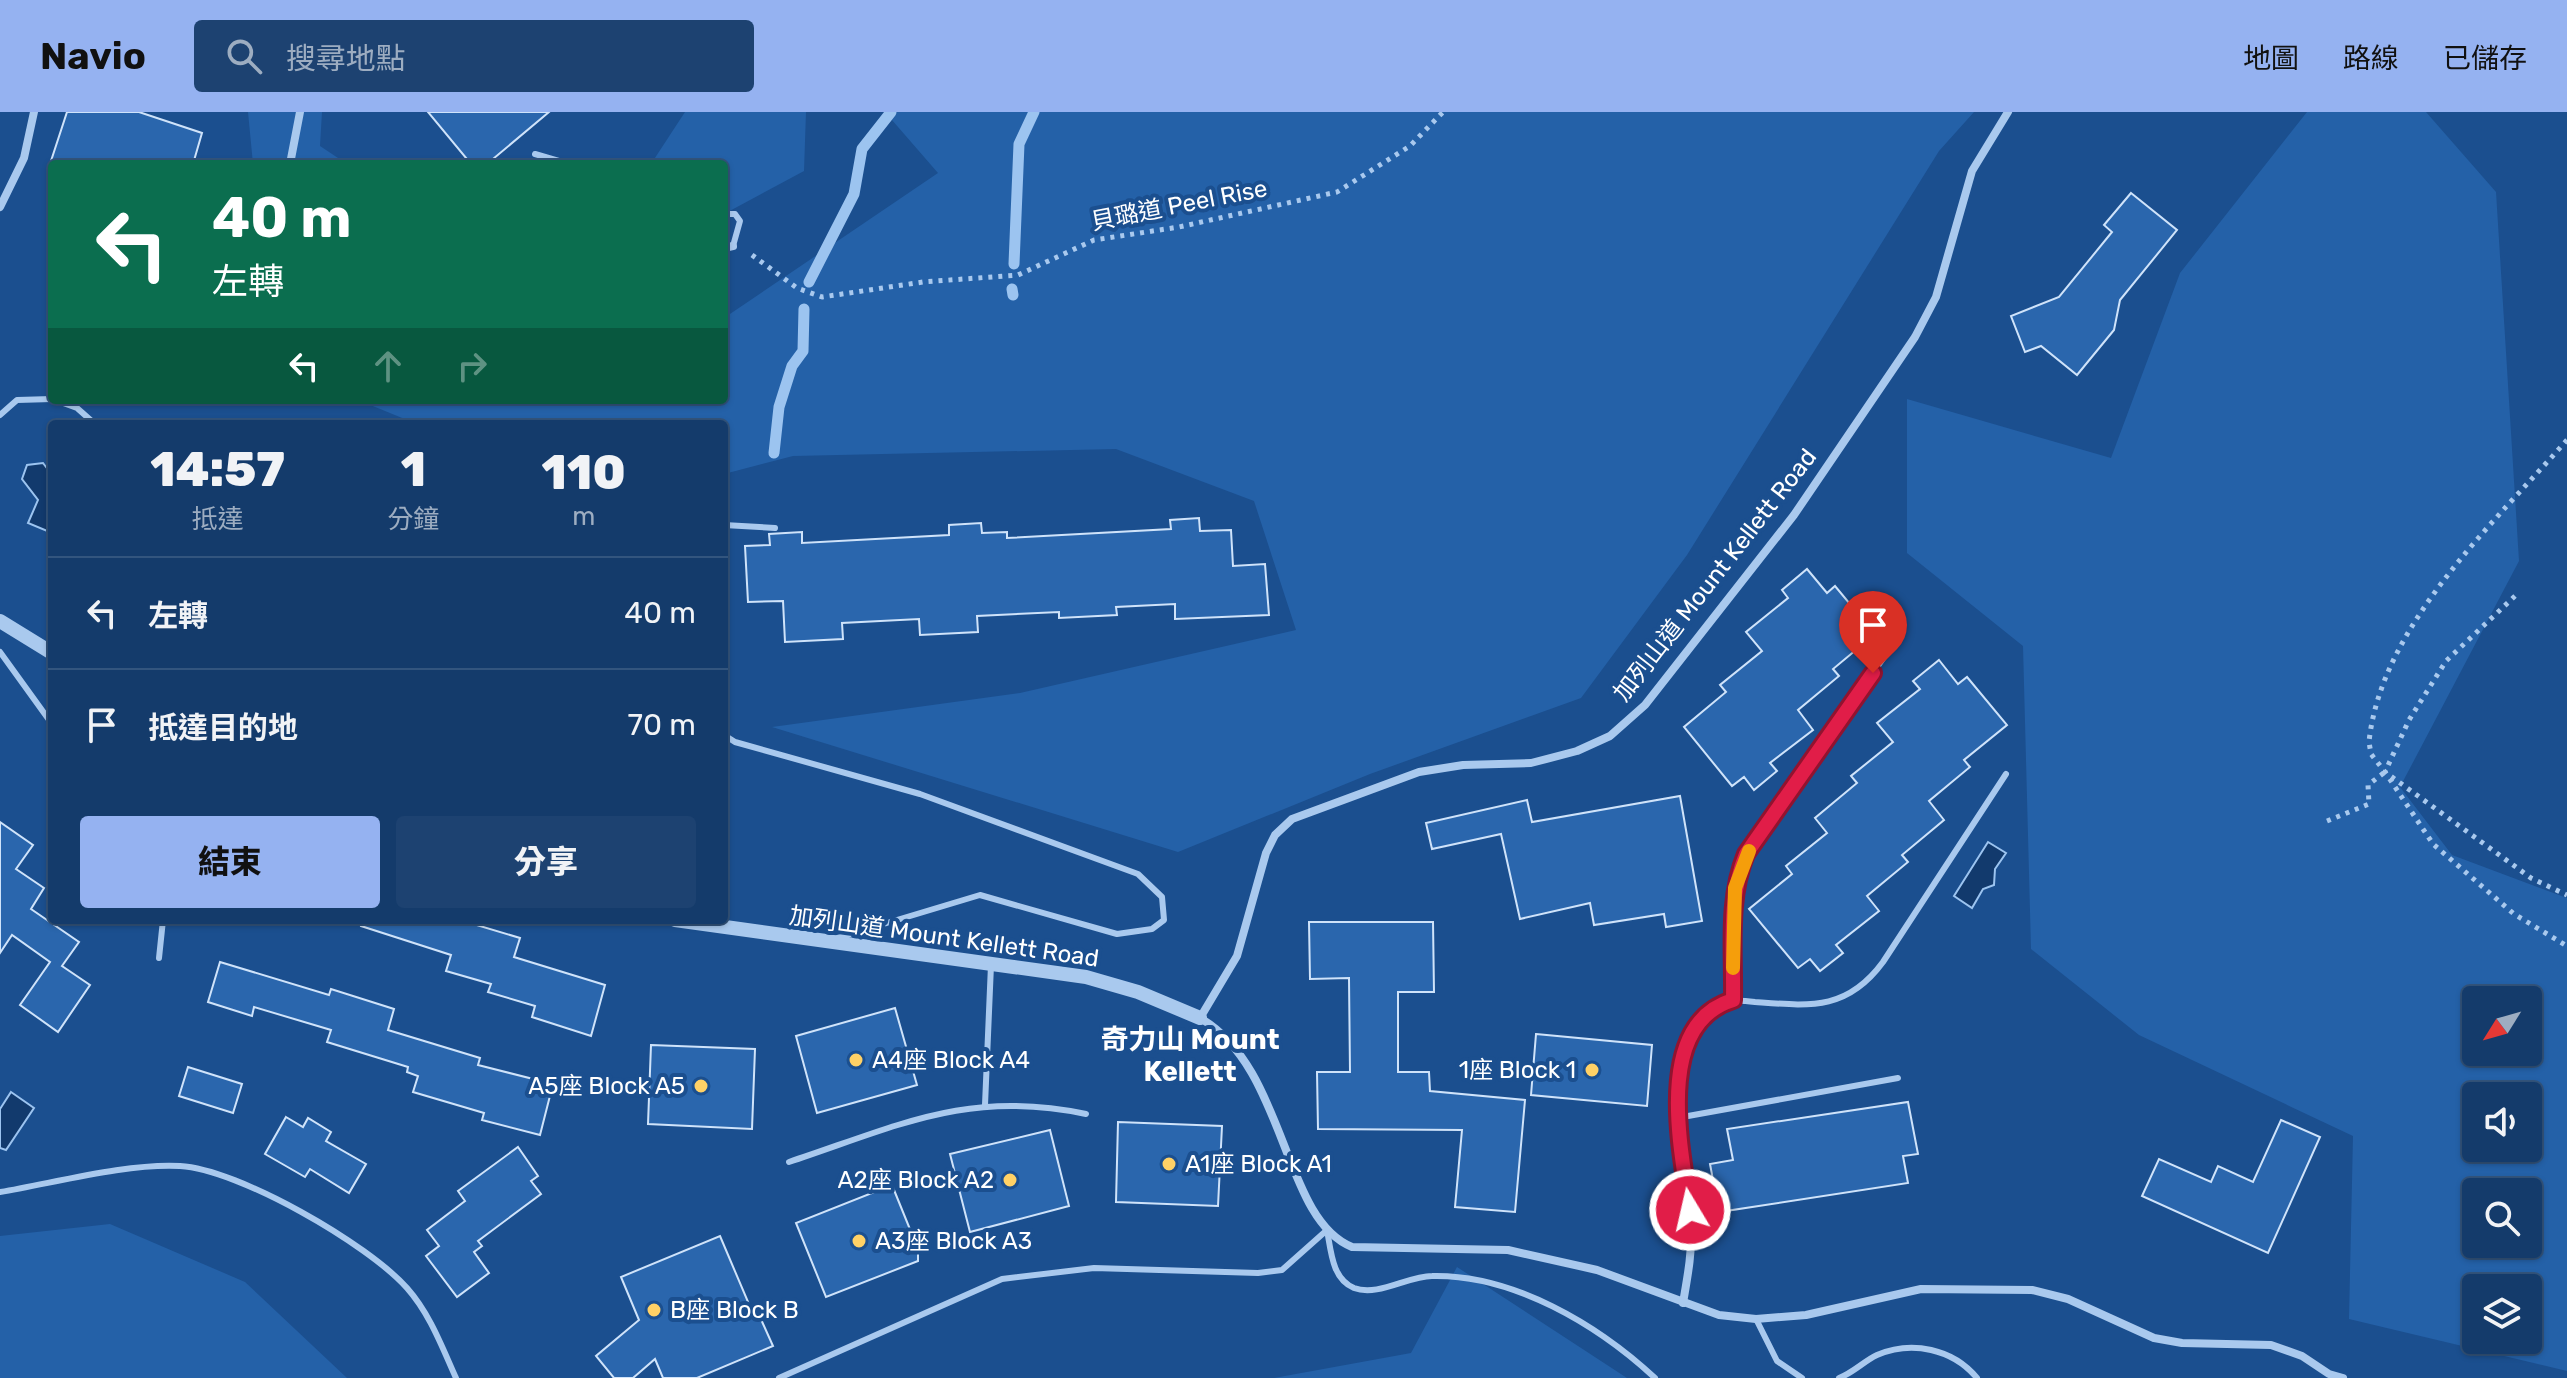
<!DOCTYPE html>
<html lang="zh-TW">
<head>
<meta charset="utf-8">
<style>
	:root { --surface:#143b6b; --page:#1d4271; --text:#f1f3f6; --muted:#9dadc1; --line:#33557e; --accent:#95b2f1 }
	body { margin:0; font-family:Rubik,"Noto Sans TC",sans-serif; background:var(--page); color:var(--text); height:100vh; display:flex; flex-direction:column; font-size:30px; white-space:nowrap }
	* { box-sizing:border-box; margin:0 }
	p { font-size:26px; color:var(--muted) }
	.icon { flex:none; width:44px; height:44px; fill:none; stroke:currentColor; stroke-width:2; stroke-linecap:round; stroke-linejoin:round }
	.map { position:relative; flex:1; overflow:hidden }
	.panel { position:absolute; left:48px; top:308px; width:680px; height:504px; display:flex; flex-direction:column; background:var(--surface); border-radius:8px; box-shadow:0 2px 6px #0004,0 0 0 2px var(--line) }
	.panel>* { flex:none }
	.hud { position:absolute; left:48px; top:48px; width:680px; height:244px; border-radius:8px; box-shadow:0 2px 6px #0004,0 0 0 2px var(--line); background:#0b6e4f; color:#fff; overflow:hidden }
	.needle { width:52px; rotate:233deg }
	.fabs { position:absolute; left:2462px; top:874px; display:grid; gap:16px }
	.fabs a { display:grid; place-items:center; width:80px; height:80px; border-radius:8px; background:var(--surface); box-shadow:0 2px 6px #0004,0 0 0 2px var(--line); font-size:40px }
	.pin { position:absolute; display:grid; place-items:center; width:68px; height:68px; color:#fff; margin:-82px -34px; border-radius:50% 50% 50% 0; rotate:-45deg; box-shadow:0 0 8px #0007 }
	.pin .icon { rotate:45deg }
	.me { position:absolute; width:88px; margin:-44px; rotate:351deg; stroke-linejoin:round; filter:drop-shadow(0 0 6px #0008) }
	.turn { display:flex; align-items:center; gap:28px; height:168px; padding:0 32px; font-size:36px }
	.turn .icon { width:104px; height:104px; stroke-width:2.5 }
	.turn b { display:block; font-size:56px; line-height:68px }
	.lanes { display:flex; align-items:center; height:76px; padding:0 32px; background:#0003; justify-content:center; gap:40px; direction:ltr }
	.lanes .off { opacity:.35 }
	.eta { display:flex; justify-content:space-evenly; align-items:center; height:136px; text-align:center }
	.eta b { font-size:48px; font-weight:800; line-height:56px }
	.action { display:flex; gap:16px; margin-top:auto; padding:16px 32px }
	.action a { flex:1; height:92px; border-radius:8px; background:var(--accent); color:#111; font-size:32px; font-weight:800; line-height:92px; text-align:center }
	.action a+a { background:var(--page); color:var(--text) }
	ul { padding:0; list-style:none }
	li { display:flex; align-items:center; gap:24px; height:112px; padding:0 32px; border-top:2px solid var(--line) }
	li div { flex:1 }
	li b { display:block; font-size:30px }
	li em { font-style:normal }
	header { display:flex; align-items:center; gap:48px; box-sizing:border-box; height:112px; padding:0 40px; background:var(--accent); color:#111 }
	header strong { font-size:38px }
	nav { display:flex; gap:44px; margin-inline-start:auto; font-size:28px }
	.search { width:560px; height:72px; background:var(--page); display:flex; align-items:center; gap:20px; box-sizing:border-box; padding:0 28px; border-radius:8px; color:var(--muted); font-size:30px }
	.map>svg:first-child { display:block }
</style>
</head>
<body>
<header>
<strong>Navio</strong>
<div class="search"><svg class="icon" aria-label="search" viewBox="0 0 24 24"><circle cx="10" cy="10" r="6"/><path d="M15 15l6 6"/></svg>搜尋地點</div>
<nav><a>地圖</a><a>路線</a><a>已儲存</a></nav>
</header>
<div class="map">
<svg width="2567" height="1266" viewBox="0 0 2567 1266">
	<rect width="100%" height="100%" fill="#1b4f8f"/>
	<g fill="#2461a8" fill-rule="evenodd">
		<path d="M 248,0 L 322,0 L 320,34 L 347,52 L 253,52 Z"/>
		<path d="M 685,0 L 806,0 L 804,59 L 724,102 L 724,52 L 651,52 Z"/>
		<path d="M 885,0 L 1974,0 L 1939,39 L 1687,443 L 1581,586 L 1370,662 L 1178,740 L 772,615 L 1020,581 L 1296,518 L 1254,389 L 1116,337 L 793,344 L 724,362 L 724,312 L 417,312 L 358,288 L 724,288 L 724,206 L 938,61 Z"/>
		<path d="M 2307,0 L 2426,0 L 2496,80 L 2519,449 L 2400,675 L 2452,743 L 2567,786 L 2567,1259 L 2349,1207 L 2353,1024 L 2139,923 L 2031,837 L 2023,534 L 1907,441 L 1907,287 L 2111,346 L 2180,161 ZM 2528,888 L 2528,940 L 2476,940 L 2476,888 ZM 2528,984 L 2528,1036 L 2476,1036 L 2476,984 ZM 2528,1080 L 2528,1132 L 2476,1132 L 2476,1080 ZM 2528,1176 L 2528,1228 L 2476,1228 L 2476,1176 Z"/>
		<path d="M 110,1112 L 245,1170 L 347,1266 L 0,1266 L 0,1124 Z"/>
		<path d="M 1457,1155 L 1627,1266 L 1274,1266 L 1411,1241 Z"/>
	</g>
	<g fill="#123a6d" stroke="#9cc4f0" stroke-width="2">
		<path d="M 43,351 L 52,363 L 52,421 L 28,411 L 38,388 L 22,367 L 27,353 Z"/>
		<path d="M 1988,730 L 2006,741 L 1995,757 L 1994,773 L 1983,777 L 1972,796 L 1954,784 Z"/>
		<path d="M 11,980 L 34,996 L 6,1038 L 0,1036 L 0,997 Z"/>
	</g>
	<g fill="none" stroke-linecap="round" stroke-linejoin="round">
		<g stroke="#9cc4f0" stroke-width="11">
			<path d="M 1014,152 L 1019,32 L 1034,0"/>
			<path d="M 809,170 L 854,82 L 862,37 L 891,0"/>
			<path d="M 1012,177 L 1013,183"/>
			<path d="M 774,341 L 779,295 L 792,254 L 803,239 L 804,197"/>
		</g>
	</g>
	<g fill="#2a66ad" stroke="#cfe3fa" stroke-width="2">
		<path d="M 67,0 L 139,0 L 202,21 L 193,52 L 50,52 Z"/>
		<path d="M 428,0 L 549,0 L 487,52 L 471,52 Z"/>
		<path d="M 2131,81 L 2177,118 L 2120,188 L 2114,218 L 2077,263 L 2041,234 L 2025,240 L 2011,204 L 2059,185 L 2112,120 L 2104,113 Z"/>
		<path d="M 1199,406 L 1200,419 L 1231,418 L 1233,454 L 1265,452 L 1269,503 L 1175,507 L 1175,492 L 1116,495 L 1117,503 L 1059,506 L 1059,500 L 977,504 L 978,520 L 920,523 L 919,507 L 842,511 L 843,527 L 785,530 L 783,489 L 748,490 L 745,434 L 770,433 L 769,422 L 802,420 L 802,431 L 949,423 L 949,413 L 981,411 L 982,421 L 1007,420 L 1007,426 L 1171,417 L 1170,408 Z"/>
		<path d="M 1807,457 L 1827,481 L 1835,474 L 1875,522 L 1833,557 L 1839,564 L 1798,598 L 1813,618 L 1770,651 L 1777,659 L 1754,678 L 1744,665 L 1732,674 L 1684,615 L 1726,580 L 1720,573 L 1762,539 L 1746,520 L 1788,486 L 1782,478 Z"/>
		<path d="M 1939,548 L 1958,572 L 1967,565 L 2007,613 L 1964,648 L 1970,655 L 1929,689 L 1944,708 L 1902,743 L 1908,750 L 1867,784 L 1879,799 L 1836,833 L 1843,841 L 1820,859 L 1810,847 L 1798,856 L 1749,797 L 1792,762 L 1786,754 L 1827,721 L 1815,706 L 1857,671 L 1851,664 L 1893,630 L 1877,611 L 1920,577 L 1913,569 Z"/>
		<path d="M 1680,684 L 1702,809 L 1666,815 L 1664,802 L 1594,813 L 1590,791 L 1520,807 L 1501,722 L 1432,737 L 1426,711 L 1527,688 L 1532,710 Z"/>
		<path d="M 0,710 L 33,733 L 16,757 L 44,776 L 31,797 L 79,830 L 62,854 L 90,873 L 58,920 L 20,893 L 50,850 L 12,823 L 0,841 Z"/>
		<path d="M 362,808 L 460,808 L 520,826 L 514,845 L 605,873 L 591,924 L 532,905 L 535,894 L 488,880 L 491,872 L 446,859 L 451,843 L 361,814 Z"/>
		<path d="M 1309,810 L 1433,810 L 1434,880 L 1398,880 L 1398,960 L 1429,960 L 1430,979 L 1525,988 L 1515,1100 L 1455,1095 L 1462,1018 L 1318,1017 L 1317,960 L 1350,960 L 1349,866 L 1310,867 Z"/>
		<path d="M 220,850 L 329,883 L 331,877 L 394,897 L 388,918 L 480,946 L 478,953 L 553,972 L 540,1023 L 482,1008 L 484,1001 L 413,980 L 418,964 L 407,960 L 408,955 L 327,930 L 331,918 L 254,895 L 252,904 L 208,890 Z"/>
		<path d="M 895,896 L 917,973 L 817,1001 L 796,924 Z"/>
		<path d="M 1536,922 L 1652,933 L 1647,994 L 1531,983 Z"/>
		<path d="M 651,933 L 755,937 L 752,1017 L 648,1012 Z"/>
		<path d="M 188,955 L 242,972 L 233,1001 L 179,984 Z"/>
		<path d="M 1908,990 L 1918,1042 L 1903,1044 L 1908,1071 L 1719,1100 L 1710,1052 L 1733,1048 L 1727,1017 Z"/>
		<path d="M 286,1005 L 303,1015 L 308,1006 L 331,1020 L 326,1029 L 366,1052 L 349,1081 L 310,1057 L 305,1065 L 265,1042 Z"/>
		<path d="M 2281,1008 L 2320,1025 L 2268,1141 L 2142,1084 L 2159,1047 L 2211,1070 L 2218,1054 L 2253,1070 Z"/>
		<path d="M 1118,1010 L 1222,1014 L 1218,1094 L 1116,1090 Z"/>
		<path d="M 1050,1018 L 1069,1094 L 970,1120 L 950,1042 Z"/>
		<path d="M 518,1035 L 538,1064 L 531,1069 L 541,1082 L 478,1129 L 482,1134 L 474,1140 L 489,1161 L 457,1185 L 426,1144 L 439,1134 L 427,1118 L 465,1089 L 458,1079 Z"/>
		<path d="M 892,1073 L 918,1137 L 918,1149 L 826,1185 L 796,1111 Z"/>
		<path d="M 720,1124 L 751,1197 L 755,1194 L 773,1234 L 697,1266 L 663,1266 L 655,1247 L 633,1266 L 614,1266 L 596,1244 L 639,1208 L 621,1165 Z"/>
	</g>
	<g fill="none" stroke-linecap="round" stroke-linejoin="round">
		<g stroke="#a9c9ee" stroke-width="5" stroke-dasharray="4 6" stroke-linecap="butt">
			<path d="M 752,143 L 797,176 L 822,185 L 923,170 L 1018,163 L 1094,128 L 1179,115 L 1337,80 L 1410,34 L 1443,0"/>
			<path d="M 2567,328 C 2493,412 2381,514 2369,630 L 2371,642 L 2385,660 L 2531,766 L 2567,783"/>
			<path d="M 2515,484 L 2446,549 L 2409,608 L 2385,660 L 2433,732 L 2514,802 L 2567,834"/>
			<path d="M 2327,709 L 2369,692 L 2368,673 L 2385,660"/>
		</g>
		<g stroke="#a9c9ee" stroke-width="6">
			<path d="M 535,42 L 569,52"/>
			<path d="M 724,102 L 735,102 L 740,109 L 733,134"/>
			<path d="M 55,288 L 77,296 L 95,312"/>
			<path d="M 0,303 L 17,288 L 52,287"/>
			<path d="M 724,413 L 775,416"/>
			<path d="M 0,540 L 52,612"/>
			<path d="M 724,623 L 735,630 L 920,682 L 1138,762 L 1162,785 L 1164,808 L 1152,817 L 1117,822 L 980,783 L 837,826"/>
			<path d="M 159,846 L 163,808"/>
			<path d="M 1733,888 L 1735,776 L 1746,742 L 1889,538"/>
			<path d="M 1713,896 C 1727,887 1739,888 1755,890 C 1810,894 1847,899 1883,850 L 2006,662"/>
			<path d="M 985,993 L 991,853"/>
			<path d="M 1677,1006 L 1898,966"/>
			<path d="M 789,1050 C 898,1014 968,977 1086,1002"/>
			<path d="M 0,1080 C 54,1071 127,1051 180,1054 C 238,1057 368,1132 407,1176 C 430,1202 442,1235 456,1266"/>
			<path d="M 1327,1118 C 1331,1139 1332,1167 1354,1176 C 1378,1185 1408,1164 1432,1164 C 1513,1162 1598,1213 1655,1266"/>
			<path d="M 1756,1207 L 1777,1249 L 1802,1266"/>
			<path d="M 779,1266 L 1002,1167 L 1094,1156 L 1258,1161 L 1282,1158 L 1327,1118"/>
			<path d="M 1839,1266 C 1853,1261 1864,1249 1877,1243 C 1912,1228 1953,1237 1977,1266"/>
		</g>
		<g stroke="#a9c9ee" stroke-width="8">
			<path d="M 2008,0 L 1972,59 L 1936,185 L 1915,225 L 1794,403 L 1645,593 L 1610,624 L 1577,639 L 1531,651 L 1463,653 L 1419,660 L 1292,707 L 1275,723 L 1266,741 L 1237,844 L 1200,906 C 1287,956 1282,1107 1352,1135 L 1508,1138 L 1597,1158 L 1719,1203 L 1756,1207 L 1806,1203 L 1921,1177 L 2032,1178 L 2068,1187 L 2154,1226 L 2182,1231 L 2271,1233 L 2302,1244 L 2329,1262 L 2343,1266"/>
			<path d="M 290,52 L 300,0"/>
			<path d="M 0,95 L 24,46 L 34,0"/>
			<path d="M 724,136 L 733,134"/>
			<path d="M 1683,1191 C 1687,1167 1692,1143 1691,1118 C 1689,1058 1650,939 1713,896"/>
		</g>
		<g stroke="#a9c9ee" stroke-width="14">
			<path d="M 0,509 L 52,541"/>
			<path d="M 675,808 L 1086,865 L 1138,880 L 1200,906"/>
		</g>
	</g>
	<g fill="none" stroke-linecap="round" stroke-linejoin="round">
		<defs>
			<path id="route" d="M 1690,1098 C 1681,1038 1653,912 1733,888 C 1734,839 1727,788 1746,742 L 1873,561"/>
		</defs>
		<use href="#route" stroke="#92132f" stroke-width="20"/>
		<use href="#route" stroke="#e11d48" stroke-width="14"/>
		<path stroke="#f59e0b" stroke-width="14" d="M 1733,856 L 1735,776 L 1749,739"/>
	</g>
	<g fill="#ffd166" stroke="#1b4f8f" stroke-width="3">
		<circle cx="856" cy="948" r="8"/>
		<circle cx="1592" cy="958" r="8"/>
		<circle cx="701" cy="974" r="8"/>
		<circle cx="1169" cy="1052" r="8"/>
		<circle cx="1010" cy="1068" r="8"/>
		<circle cx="859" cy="1129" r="8"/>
		<circle cx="654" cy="1198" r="8"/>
	</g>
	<g text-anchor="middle" stroke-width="8" stroke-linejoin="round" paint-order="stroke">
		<g font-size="24" fill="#fff" stroke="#1b4f8f">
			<text transform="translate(1179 93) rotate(-11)" y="8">貝璐道 Peel Rise</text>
			<text transform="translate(1715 463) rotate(-52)" y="8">加列山道 Mount Kellett Road</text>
			<text transform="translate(944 825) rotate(8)" y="8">加列山道 Mount Kellett Road</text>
		</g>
		<g font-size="24" fill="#fff" stroke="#1b4f8f" text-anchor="start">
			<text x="872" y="956">A4座 Block A4</text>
			<text x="1576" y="966" text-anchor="end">1座 Block 1</text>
			<text x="685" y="982" text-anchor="end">A5座 Block A5</text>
			<text x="1185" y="1060">A1座 Block A1</text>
			<text x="994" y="1076" text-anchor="end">A2座 Block A2</text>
			<text x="875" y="1137">A3座 Block A3</text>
			<text x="670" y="1206">B座 Block B</text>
		</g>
		<g font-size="28" font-weight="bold" fill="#fff" stroke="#1b4f8f">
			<text x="1190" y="937">奇力山 Mount<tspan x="1190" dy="32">Kellett</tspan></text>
		</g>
	</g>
</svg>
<div class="fabs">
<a><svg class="needle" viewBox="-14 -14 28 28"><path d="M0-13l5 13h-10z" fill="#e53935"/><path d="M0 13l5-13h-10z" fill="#9dadc1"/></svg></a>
<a><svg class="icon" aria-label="sound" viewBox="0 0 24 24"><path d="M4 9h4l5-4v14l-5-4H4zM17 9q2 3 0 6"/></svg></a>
<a><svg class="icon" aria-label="search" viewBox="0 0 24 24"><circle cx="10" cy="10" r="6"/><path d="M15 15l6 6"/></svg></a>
<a><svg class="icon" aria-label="layers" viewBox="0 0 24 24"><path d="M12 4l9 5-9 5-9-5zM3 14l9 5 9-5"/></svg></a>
</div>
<div class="pin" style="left:1873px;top:561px;background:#d93025"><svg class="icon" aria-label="arrive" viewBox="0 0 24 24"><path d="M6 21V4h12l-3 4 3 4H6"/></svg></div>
<svg class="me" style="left:1690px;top:1098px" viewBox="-20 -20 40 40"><circle r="17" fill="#e11d48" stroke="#fff" stroke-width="3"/><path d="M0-11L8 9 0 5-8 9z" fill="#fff"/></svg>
<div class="hud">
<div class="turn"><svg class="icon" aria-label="left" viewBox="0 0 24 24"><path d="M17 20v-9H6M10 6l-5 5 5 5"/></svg><div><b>40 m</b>左轉</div></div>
<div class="lanes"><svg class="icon" aria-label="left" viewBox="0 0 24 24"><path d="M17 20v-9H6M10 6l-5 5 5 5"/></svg><svg class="icon off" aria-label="ahead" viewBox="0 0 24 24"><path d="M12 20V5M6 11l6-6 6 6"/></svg><svg class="icon off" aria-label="right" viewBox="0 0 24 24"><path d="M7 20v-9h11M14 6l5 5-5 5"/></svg></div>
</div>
<section class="panel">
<div class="eta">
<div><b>14:57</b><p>抵達</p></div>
<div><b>1</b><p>分鐘</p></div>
<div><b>110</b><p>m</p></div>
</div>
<ul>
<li><svg class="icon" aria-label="left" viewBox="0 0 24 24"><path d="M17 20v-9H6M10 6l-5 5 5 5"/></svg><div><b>左轉</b></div><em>40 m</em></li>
<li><svg class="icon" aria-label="arrive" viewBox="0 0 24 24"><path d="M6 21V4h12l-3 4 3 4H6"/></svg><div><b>抵達目的地</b></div><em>70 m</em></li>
</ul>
<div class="action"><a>結束</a><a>分享</a></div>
</section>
</div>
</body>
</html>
